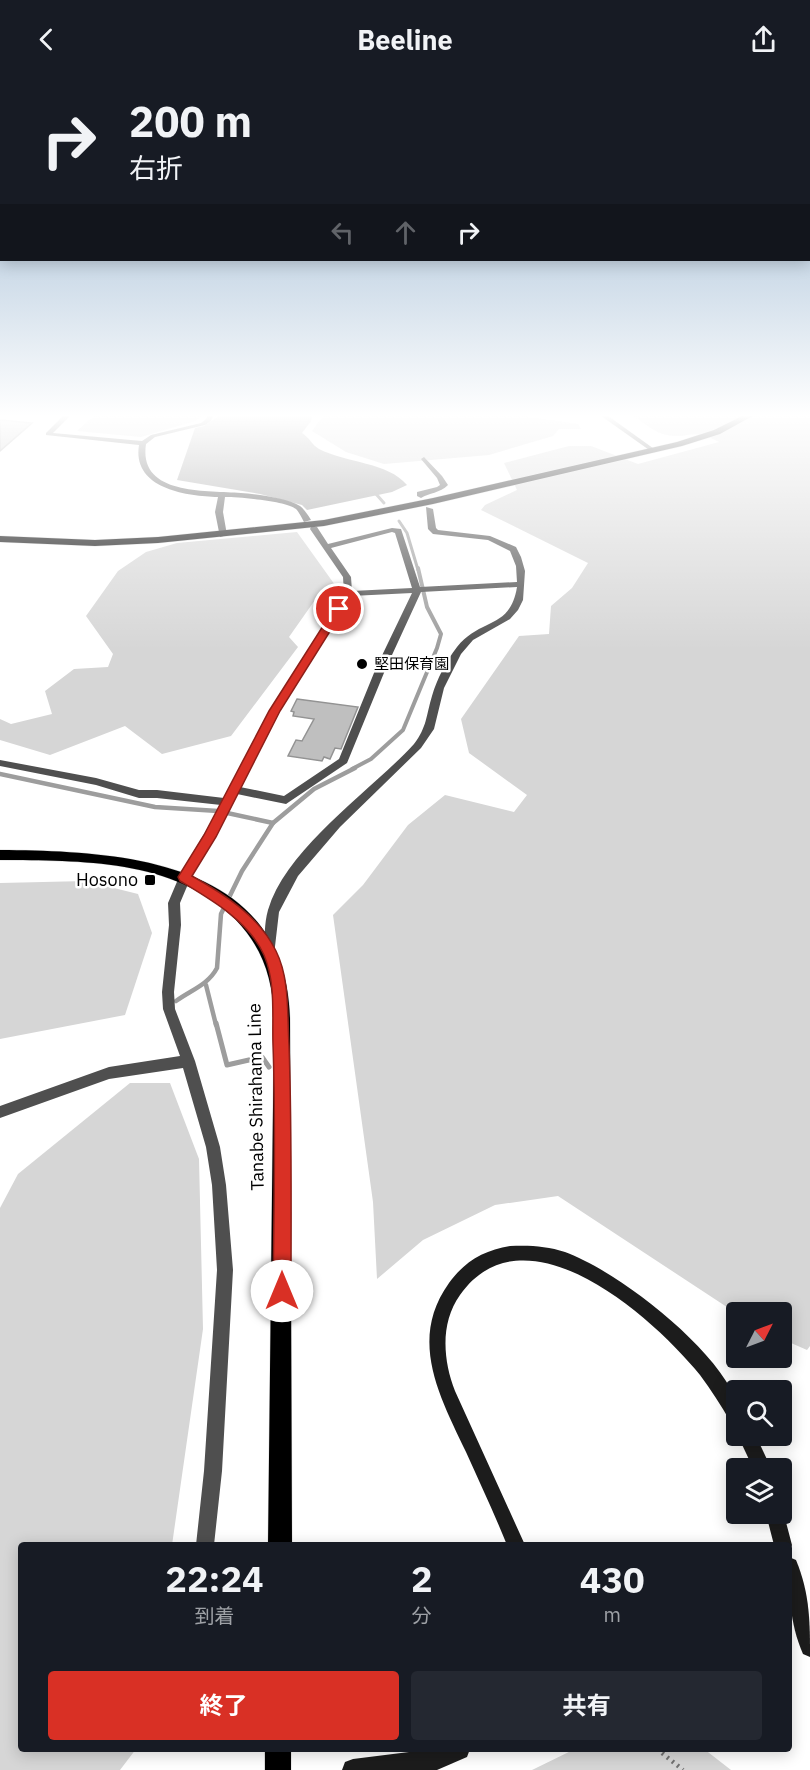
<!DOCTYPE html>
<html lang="ja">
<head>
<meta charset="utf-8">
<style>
	:root { --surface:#171b24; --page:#242831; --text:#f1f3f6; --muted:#9ea1a6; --accent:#d93025 }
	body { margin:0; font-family:"IBM Plex Sans","Noto Sans JP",sans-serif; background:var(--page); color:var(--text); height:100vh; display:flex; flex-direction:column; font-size:22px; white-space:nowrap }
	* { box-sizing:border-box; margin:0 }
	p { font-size:20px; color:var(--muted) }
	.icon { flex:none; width:33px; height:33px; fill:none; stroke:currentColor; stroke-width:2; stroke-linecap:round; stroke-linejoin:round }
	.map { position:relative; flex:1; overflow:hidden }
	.panel { position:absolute; left:18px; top:1464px; width:774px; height:210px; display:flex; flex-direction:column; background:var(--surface); border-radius:6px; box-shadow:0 3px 15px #0003 }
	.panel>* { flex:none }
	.banner { position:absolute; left:0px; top:0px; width:810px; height:183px; box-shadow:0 3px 15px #0003; background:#171b24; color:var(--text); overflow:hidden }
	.needle { width:39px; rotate:48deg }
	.controls { position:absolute; left:726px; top:1224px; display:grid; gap:12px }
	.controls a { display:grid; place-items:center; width:66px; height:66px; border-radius:6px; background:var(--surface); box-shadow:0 3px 15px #0003; font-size:30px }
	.pin { position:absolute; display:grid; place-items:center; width:51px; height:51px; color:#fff; margin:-26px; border:3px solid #fff; border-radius:50%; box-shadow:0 2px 6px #0007 }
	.me { position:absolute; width:66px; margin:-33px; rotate:0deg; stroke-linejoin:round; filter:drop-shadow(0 0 4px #0008) }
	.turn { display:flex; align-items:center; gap:21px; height:126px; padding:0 30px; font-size:27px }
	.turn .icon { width:78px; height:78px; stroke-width:2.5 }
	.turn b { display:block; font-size:42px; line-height:51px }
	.lanes { display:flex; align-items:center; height:57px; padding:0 30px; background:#0003; justify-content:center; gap:30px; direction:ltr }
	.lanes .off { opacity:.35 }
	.eta { display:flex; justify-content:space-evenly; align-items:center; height:102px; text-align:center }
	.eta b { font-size:36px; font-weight:700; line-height:42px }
	.action { display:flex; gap:12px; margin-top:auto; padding:12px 30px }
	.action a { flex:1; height:69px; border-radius:6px; background:var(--accent); color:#fff; font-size:24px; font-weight:700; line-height:69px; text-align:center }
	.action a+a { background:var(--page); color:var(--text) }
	header { display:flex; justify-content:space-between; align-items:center; height:78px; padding:0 30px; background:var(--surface); font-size:27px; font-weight:700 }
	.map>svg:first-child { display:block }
</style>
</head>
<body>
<header><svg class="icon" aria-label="back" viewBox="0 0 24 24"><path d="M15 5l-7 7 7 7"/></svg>Beeline<svg class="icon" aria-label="share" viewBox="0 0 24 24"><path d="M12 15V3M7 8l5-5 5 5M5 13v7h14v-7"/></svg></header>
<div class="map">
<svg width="810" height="1692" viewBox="0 0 810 1692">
	<rect width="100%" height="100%" fill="#fff"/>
	<g fill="#d6d6d6">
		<path d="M 97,335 L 201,335 L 202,338 L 195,343 L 141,359 L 77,353 Z"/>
		<path d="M 325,335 L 502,335 L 578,346 L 581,351 L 559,351 L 553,358 L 489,377 L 384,386 L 346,374 L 312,353 Z"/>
		<path d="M 625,335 L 810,335 L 810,1268 L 807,1272 L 782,1261 L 782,1234 L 736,1235 L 558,1118 L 495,1127 L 423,1162 L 377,1201 L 373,1124 L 333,837 L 363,807 L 408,747 L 445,717 L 514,734 L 527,717 L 469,675 L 461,641 L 519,558 L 549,556 L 551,528 L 572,510 L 588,485 L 481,432 L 485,427 L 517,412 L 504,385 L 569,368 L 591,368 L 638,386 L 719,364 C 692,349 691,361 667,357 C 650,354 641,339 625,335 Z"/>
		<path d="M 297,454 L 335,507 L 315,522 L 289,559 L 298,569 L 231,658 L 162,676 L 125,648 L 50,677 L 0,662 L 0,641 L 11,646 L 52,636 L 45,613 L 74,591 L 108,589 L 113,576 L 86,538 L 118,493 L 146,474 L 177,465 Z"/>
		<path d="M 86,803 L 138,816 L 152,855 L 125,937 L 0,961 L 0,805 Z"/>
		<path d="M 130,1005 L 170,1005 L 199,1081 L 203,1251 L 172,1467 L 21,1467 L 21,1671 L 136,1671 L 120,1692 L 0,1692 L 0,1130 L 18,1096 Z"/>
		<path d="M 575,1671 L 704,1671 L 731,1692 L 532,1692 Z"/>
	</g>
	<path fill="#9d9d9d" d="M 223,335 L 313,335 L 311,343 L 302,355 C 309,359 312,367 319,371 C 346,385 388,384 407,407 L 392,414 L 307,432 L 302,427 L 260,416 L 177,402 L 195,350 L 204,348 Z"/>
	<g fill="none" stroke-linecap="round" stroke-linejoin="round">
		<g stroke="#9d9d9d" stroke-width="3">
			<path d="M 376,416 L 384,425"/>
			<path d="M 399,443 L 407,455 L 418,492"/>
		</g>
		<path stroke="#9d9d9d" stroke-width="4" d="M 352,691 L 371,681 L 403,652 L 437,570 L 441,556 L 427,529 L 418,490"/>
		<g stroke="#9d9d9d" stroke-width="4.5">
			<path d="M 0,696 L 155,729 L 218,733 L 273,745 L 314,711 L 355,690"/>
			<path d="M 206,907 L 216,947"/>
			<path d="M 176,923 C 191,912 208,907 217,890 L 221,836 L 242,793 L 273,745"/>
		</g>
		<path stroke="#9d9d9d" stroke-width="5" d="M 216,945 L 227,987 L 262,979 L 269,989"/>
	</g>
	<g fill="#bfbfbf" stroke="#939393" stroke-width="1.5">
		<path d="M 0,342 L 32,345 L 0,373 Z"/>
		<path d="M 297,621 L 358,629 L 341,671 L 335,670 L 330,681 L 324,679 L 322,683 L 288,678 L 296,662 L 302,663 L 314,641 L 293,638 L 294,634 L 291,633 Z"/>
	</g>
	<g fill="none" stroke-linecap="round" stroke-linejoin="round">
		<defs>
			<g id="primary">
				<path d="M 748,335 L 758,335 L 720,356 L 682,368 L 433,426 L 324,448 L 158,465 L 95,468 L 0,464 L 0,458 L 95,462 L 158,459 L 324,442 L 433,420 L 677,364 L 714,352 Z"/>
				<path d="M 0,772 C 121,773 286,781 290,941 L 292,1467 L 268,1467 L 274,941 C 273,901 263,870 235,841 C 173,780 81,783 0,782 Z"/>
				<rect x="265" y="1671" width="26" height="21"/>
			</g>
		</defs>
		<use href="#primary" stroke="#dbdbdb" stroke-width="1"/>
		<path stroke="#717171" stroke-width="4.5" stroke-dasharray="2 4.5" stroke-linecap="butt" d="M 657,1671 L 683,1692"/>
		<g fill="#4f4f4f" fill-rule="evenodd">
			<path d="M 61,335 L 68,335 L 70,338 L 53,355 L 142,363 L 151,357 L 201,345 L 206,341 L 209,335 L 215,335 L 211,343 L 205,347 L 155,359 L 146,366 C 138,418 207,412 241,415 C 256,416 287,420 300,428 C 304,431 308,437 311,442 L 304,444 C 302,440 299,434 296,431 C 286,423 240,419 225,419 L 223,434 L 227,457 L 220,459 L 215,434 L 218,419 C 185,418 132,410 139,367 L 46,357 L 46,355 L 63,338 Z"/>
			<path d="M 597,335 L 604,335 L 657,373 L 652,374 Z"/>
			<path d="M 424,379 L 442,398 L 448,407 C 440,415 429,415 421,420 L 417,418 L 417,414 L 437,409 L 440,407 L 437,400 L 421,381 Z"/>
			<path d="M 426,429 L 433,431 L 436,450 L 438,452 L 490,458 L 516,469 L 521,479 L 525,493 L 523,522 L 518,532 L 510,541 L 473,562 L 461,576 L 444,610 L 434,651 L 421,670 L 340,749 L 298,798 L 279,834 L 274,877 L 266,877 L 264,874 C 265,860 264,846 268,832 C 287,769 370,714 414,666 C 427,649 426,638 432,618 C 437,601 446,583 457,569 C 481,539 510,552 517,509 L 421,514 L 386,590 L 347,685 L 286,726 L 237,716 L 191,799 L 180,825 L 181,847 L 174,914 L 175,931 L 195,983 L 220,1069 L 226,1107 L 233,1192 L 222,1393 L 214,1467 L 196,1467 L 204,1393 L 217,1192 L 212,1107 L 206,1069 L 183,990 L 109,1001 L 0,1040 L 0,1028 L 109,989 L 180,978 L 163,931 L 162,914 L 169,847 L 168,825 L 179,799 L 221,727 L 157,720 L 139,720 L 96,707 L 0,688 L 0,682 L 96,700 L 139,712 L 157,712 L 224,720 L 270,633 L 344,516 L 343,499 L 310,451 L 311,449 L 317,449 L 328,466 L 392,450 L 401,451 L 420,509 L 517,504 L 516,488 L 510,473 L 488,462 L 433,456 L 428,451 ZM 392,454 L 395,455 L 412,510 L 352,513 L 351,499 L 331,470 ZM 412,515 L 376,590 L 339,681 L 284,718 L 240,709 L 280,633 L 351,518 Z"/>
		</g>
		<g fill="#1c1c1c" fill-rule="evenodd">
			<path d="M 510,1168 C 529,1167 547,1168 565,1174 C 619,1194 711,1266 735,1319 C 738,1326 737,1338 736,1346 L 730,1343 C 721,1327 711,1312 700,1297 C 653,1239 525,1125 460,1217 C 440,1245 443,1282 455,1313 L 525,1467 L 507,1467 C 494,1435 480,1405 466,1374 C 440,1319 408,1262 449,1205 C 464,1184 484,1172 510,1168 Z"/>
			<path d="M 738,1358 L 756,1358 L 771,1390 L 753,1390 Z"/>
			<path d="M 782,1429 L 792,1467 L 789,1474 L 789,1467 L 774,1467 L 766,1436 L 782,1436 Z"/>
			<path d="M 789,1479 L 796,1482 C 810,1516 810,1544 810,1579 L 803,1576 C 789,1544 789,1514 789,1479 Z"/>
			<path d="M 433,1671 L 470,1671 L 467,1679 L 437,1692 L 342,1692 L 345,1684 L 353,1681 Z"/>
		</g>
		<use href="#primary" fill="#000" fill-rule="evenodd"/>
	</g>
	<linearGradient id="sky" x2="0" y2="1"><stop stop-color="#8aabca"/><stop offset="0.59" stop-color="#fff"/><stop offset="1" stop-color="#fff" stop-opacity="0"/></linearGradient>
	<rect width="810" height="572" fill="url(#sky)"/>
	<path fill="#d93025" stroke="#8d1f18" stroke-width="1.5" d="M 335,529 L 344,531 L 280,633 L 216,759 L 192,798 C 224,816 259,838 276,873 C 290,901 287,936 289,967 C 292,1049 291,1131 291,1213 L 288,1220 L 282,1223 L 275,1220 L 273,1213 C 274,1131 276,1049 273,967 C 272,938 276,905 264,877 C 249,843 210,821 180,803 L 178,799 L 204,757 L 269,633 Z"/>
	<g fill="#000" stroke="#fff" stroke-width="2">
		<circle cx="362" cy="586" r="6"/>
		<rect x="144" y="796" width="12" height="12" rx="3"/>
	</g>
	<g text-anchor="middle" stroke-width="5" stroke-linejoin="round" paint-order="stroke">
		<g font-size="15" fill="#000" stroke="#fff" text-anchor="start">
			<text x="374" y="591">堅田保育園</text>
		</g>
		<g font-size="18" fill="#000" stroke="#fff" text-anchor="end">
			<text x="138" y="808">Hosono</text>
		</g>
		<g font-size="18" fill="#000" stroke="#fff">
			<text transform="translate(256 1019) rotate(-91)" y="6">Tanabe Shirahama Line</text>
		</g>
	</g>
</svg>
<div class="controls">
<a><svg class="needle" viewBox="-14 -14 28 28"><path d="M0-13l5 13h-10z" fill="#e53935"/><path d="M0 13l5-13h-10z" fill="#9ea1a6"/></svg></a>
<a><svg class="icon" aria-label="search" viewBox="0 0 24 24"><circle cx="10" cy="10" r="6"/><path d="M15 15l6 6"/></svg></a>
<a><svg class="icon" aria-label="layers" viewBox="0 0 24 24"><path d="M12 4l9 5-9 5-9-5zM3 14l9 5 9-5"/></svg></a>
</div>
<div class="pin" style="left:339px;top:531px;background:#d93025"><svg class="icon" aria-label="arrive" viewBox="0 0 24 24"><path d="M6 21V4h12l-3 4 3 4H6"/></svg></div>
<svg class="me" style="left:282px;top:1213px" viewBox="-20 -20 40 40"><circle r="19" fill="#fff"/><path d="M0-13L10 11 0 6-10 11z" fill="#d93025"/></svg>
<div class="banner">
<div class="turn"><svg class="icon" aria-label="right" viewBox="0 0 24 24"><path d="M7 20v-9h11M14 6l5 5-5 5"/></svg><div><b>200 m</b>右折</div></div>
<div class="lanes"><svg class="icon off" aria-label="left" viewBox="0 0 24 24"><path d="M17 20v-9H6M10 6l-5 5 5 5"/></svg><svg class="icon off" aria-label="ahead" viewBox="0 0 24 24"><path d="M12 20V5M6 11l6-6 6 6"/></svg><svg class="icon" aria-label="right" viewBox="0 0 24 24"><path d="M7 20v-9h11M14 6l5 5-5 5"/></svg></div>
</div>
<section class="panel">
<div class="eta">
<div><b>22:24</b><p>到着</p></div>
<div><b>2</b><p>分</p></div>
<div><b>430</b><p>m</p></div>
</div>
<div class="action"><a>終了</a><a>共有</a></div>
</section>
</div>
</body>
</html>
